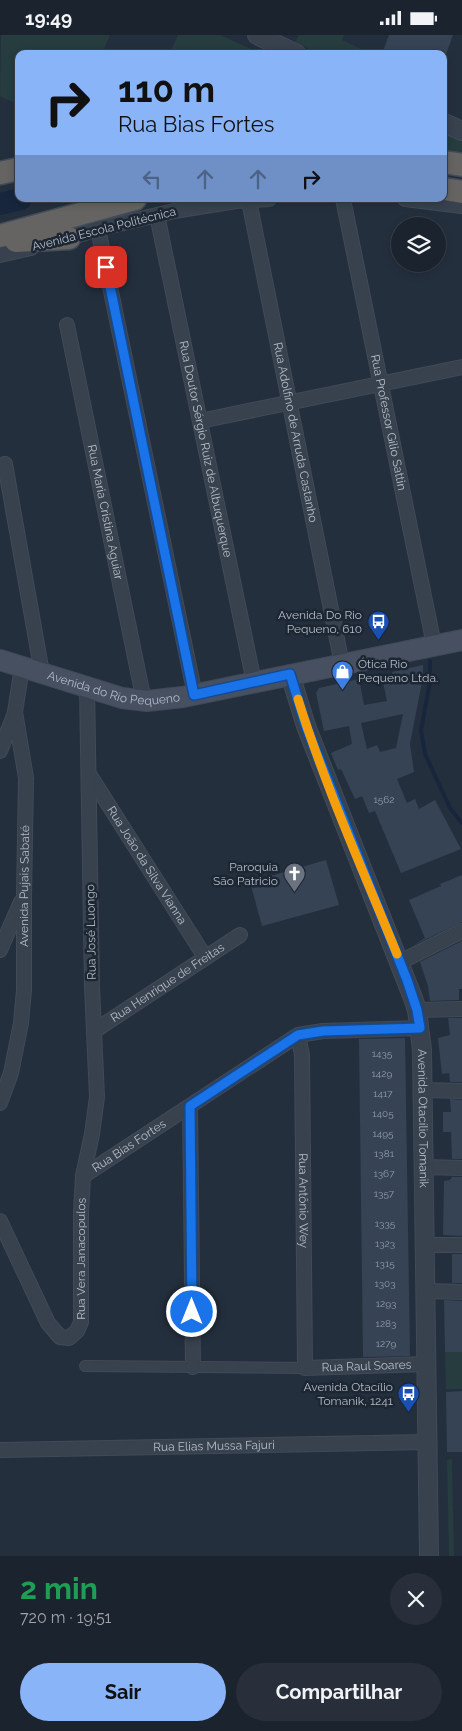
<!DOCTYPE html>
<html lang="pt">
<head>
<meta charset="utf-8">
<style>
	:root { --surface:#1b232e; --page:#282f3a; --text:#f1f3f6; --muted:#a0a4aa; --line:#39404a; --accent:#8ab4f8 }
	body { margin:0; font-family:Raleway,sans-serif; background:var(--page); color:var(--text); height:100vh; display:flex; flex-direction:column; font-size:19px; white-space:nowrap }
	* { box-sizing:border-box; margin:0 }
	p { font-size:16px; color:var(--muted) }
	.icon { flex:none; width:28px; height:28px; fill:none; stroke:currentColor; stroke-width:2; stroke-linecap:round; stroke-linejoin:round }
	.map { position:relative; height:1521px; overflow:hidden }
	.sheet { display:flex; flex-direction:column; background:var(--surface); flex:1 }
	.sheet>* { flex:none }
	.guide { position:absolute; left:15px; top:15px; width:432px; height:152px; border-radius:10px; box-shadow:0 2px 8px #0003,0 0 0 1px var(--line); background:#8ab4f8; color:#111; overflow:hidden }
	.controls { position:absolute; left:391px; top:182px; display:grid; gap:10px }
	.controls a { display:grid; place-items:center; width:55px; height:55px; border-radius:50%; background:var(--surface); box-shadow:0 2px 8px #0003,0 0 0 1px var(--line); font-size:25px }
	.pin { position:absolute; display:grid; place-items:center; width:42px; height:42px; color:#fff; margin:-21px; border-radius:10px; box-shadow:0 2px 8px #0006 }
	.me { position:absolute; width:55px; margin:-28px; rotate:0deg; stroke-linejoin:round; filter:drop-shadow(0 0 4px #0008) }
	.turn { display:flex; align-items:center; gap:18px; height:105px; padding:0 20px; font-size:22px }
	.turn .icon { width:65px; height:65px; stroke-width:2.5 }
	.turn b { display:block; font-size:35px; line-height:42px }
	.lanes { display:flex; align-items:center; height:48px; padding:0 20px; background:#0003; justify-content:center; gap:25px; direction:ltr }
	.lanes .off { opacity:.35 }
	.round { display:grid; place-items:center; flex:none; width:52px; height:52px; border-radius:26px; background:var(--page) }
	.summary { display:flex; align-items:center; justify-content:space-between; height:85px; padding:0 20px }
	h1 { font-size:30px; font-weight:700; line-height:38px; color:#1e9e55 }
	.button { display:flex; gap:10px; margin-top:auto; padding:10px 20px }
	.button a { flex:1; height:58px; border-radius:30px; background:var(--accent); color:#111; font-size:20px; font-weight:700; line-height:58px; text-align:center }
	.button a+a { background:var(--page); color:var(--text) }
	.status { display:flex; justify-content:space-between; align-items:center; height:35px; padding:0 25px; background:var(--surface); direction:ltr }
	.status svg { height:14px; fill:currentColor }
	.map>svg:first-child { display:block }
</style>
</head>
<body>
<div class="status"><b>19:49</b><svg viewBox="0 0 49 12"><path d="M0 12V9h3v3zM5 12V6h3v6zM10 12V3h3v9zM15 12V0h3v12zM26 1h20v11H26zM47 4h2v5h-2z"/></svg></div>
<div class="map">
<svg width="462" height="1521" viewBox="0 0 462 1521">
	<rect width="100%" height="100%" fill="#242f3e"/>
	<g fill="#263c3f">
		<path d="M 1,0 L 110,0 L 102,19 L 19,19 L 19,70 L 0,61 Z"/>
		<path d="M 178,0 L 220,0 L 262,19 L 169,19 Z"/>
		<path d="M 299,0 L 344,0 L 342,5 L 361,14 L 359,19 L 320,19 L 295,7 Z"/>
		<path d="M 444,99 L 462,104 L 462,121 L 444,118 Z"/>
		<path d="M 445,1317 L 462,1317 L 462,1354 L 446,1354 Z"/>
		<path d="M 452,1424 L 454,1521 L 449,1521 L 447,1425 Z"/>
	</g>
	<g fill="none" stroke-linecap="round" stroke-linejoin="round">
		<path stroke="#17263c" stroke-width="4" d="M 430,626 L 430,647 L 421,695 L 425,719 L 450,773 L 462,788"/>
		<path stroke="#17263c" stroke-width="22" d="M 0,169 L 21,164"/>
	</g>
	<g fill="#364354" fill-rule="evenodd">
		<path d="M 389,0 L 453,0 L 446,19 L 382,19 Z"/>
		<path d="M 423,630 L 423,642 L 410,709 L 414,737 L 397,744 L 407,768 L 415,764 L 419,774 L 435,765 L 461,814 L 401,838 L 375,776 L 369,778 L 362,761 L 355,764 L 341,734 L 338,735 L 331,718 L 352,709 L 349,691 L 324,696 L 316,658 L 319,653 L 359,644 L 364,670 L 387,666 L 383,647 L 394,645 L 392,637 ZM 403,679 L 396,713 L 380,717 L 377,710 L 367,714 L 361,688 Z"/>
		<path d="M 326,825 L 339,870 L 262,891 L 250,847 Z"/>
		<path d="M 462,840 L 462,887 L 414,910 L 425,903 L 409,865 L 441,851 L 440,849 Z"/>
		<path d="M 462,906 L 462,954 L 459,954 L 459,965 L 430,966 L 428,951 L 420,927 Z"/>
		<path d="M 448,983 L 462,983 L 462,1047 L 450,1047 L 449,1038 L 442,1039 L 438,1003 L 450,1000 Z"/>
		<path d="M 405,1003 L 410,1321 L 363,1322 L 359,1004 Z"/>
		<path d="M 450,1064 L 462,1065 L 462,1124 L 452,1124 L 451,1097 L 443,1097 L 443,1077 L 451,1077 Z"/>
		<path d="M 452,1142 L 462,1142 L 462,1201 L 443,1200 L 444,1146 L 450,1145 Z"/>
		<rect x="452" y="1219" width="10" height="29"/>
		<path d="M 444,1265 L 462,1266 L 462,1317 L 445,1317 Z"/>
		<path d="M 462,1356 L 462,1417 L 447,1417 L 446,1357 Z"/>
	</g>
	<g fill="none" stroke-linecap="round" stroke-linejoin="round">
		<defs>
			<path id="pedestrian" d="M 85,1331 L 305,1333"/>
			<g id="minor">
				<path id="s1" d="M 343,164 L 434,610"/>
				<path d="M 405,164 L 462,171"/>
				<path id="s2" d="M 249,166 L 342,629"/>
				<path id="s3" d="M 157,180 L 254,647"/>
				<path d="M 98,194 L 195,660"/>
				<path d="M 61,205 L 98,194 L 174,176 L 236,166 L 269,164"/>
				<path d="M 0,220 L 31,213"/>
				<path id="s4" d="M 67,290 L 144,666"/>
				<path d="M 200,386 L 462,332"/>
				<path d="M 5,429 L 42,638"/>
				<path d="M 0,716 L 15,678"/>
				<path id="s5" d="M 89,739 L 205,922"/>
				<path d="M 0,915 L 21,867"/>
				<path d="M 400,927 L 462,896"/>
				<path d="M 417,975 L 462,974"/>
				<path id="s6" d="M 94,996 L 240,900"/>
				<path id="s7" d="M 298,1000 L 302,1020 L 305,1333 L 427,1329"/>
				<path d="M 423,1055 L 462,1056"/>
				<path id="s8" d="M 0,1068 L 11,1038 L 21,988 L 24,955 L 24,862 L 26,743 L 15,677 L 22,632"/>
				<path d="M 190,1071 L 193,1332"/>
				<path d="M 424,1132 L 462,1133"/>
				<path id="s9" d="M 83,1141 L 298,1000 L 323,996 L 420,993"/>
				<path id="s10" d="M 0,1186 L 48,1288 L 60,1302 L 69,1303 L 77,1296 L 81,1287 L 81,1178 L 83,1141 L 92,1099 L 97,1062 L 92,952 L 87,652"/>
				<path d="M 426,1210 L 462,1210"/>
				<path d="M 427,1256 L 462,1257"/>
				<path id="s11" d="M 0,1415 L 428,1407"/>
			</g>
			<g id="tertiary">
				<path d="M 257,0 L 297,19"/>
				<path d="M 444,88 L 462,96"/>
				<path id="s12" d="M 290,639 L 306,691 L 413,963 L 417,975 L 422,1015 L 429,1521"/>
			</g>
			<g id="secondary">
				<path id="s13" d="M 0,625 L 122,663 L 147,666 L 183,662 L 462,605"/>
			</g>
			<g id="trunk">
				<path d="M 444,127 L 462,130"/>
				<path d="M 0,138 L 19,134"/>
				<path d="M 444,154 L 462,157"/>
				<path d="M 0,201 L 135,164"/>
				<path d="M 16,206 L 69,203"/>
			</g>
		</defs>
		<use href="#pedestrian" stroke="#414a57" stroke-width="12"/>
		<use href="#minor" stroke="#414a57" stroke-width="16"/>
		<use href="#tertiary" stroke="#414a57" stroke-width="20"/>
		<use href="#secondary" stroke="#414a57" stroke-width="22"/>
		<use href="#trunk" stroke="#434c59" stroke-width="25"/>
		<use href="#pedestrian" stroke="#38414e" stroke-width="10"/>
		<use href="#minor" stroke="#38414e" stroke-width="14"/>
		<use href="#tertiary" stroke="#38414e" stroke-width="18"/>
		<use href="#secondary" stroke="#465061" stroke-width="20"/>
		<use href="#trunk" stroke="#656462" stroke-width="22"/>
	</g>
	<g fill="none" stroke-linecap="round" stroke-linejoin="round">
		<defs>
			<path id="route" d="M 106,232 L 194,660 L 290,639 L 306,691 L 407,945 L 417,975 L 420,993 L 323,996 L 298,1000 L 190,1071 L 192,1277"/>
		</defs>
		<use href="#route" stroke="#114b97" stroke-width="12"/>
		<use href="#route" stroke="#1a73e8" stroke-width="9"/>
		<path stroke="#f59e0b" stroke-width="9" d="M 298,664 C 325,751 363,835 397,919"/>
	</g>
	<defs>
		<symbol id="bus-pin" viewBox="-11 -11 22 30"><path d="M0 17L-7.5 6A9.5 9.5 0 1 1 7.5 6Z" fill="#1a4fb4" stroke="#1d2633"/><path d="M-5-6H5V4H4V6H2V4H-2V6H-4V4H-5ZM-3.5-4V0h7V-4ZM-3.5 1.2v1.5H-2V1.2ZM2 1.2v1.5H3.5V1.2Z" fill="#fff"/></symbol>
		<symbol id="shop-pin" viewBox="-11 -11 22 30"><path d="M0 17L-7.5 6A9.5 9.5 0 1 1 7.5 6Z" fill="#3f7fe0" stroke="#1d2633"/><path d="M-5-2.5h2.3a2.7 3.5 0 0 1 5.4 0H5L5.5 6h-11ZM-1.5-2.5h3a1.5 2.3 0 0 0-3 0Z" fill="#fff"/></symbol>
		<symbol id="church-pin" viewBox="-11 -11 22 30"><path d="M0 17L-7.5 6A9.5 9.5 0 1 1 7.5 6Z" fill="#6b7280" stroke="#1d2633"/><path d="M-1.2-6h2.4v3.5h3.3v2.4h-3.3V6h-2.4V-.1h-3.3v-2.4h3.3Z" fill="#fff"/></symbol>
	</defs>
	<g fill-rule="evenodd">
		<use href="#bus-pin" x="366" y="574" width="25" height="34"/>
		<use href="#shop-pin" x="330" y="624" width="25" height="34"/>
		<use href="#church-pin" x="282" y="826" width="25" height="34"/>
		<use href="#bus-pin" x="396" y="1346" width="25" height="34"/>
	</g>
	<g text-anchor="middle" stroke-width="5" stroke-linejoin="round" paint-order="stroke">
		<g font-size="10" fill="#929caa">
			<text x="384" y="768">1562</text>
			<text x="382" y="1022">1435</text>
			<text x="382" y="1042">1429</text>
			<text x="383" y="1062">1417</text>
			<text x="383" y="1082">1405</text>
			<text x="383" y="1102">1495</text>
			<text x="384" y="1122">1381</text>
			<text x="384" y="1142">1367</text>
			<text x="384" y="1162">1357</text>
			<text x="385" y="1192">1335</text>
			<text x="385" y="1212">1323</text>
			<text x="385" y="1232">1315</text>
			<text x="385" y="1252">1303</text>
			<text x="386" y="1272">1293</text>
			<text x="386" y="1292">1283</text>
			<text x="386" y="1312">1279</text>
		</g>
		<g font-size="12" fill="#b4bcc9" stroke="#1d2633">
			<text transform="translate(104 194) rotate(-14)" y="4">Avenida Escola Politécnica</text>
			<text dy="4" stroke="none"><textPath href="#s1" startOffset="228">Rua Professor Gílio Sattin</textPath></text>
			<text dy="4" stroke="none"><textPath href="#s2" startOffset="236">Rua Adolfino de Arruda Castanho</textPath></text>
			<text dy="4" stroke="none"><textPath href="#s3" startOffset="239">Rua Doutor Sérgio Ruiz de Albuquerque</textPath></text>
			<text dy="4" stroke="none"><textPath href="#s4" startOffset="191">Rua Maria Cristina Aguiar</textPath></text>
			<text dy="4" stroke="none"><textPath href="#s13" startOffset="118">Avenida do Rio Pequeno</textPath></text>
			<text dy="4" stroke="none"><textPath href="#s5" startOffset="108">Rua João da Silva Vianna</textPath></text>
			<text dy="4" stroke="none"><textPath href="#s8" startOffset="220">Avenida Pujais Sabaté</textPath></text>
			<text transform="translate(91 897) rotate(-91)" y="4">Rua José Luongo</text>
			<text dy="4" stroke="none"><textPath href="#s6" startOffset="88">Rua Henrique de Freitas</textPath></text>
			<text dy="4" stroke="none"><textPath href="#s12" startOffset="468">Avenida Otacílio Tomanik</textPath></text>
			<text dy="4" stroke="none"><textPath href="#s9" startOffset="55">Rua Bias Fortes</textPath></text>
			<text dy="4" stroke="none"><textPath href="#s7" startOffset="166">Rua Antônio Wey</textPath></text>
			<text dy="4" stroke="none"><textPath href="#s10" startOffset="224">Rua Vera Janacopulos</textPath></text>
			<text dy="4" stroke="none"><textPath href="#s7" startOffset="395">Rua Raul Soares</textPath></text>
			<text dy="4" stroke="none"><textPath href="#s11" startOffset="214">Rua Elias Mussa Fajuri</textPath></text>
		</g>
		<g font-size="12" fill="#b4bcc9" stroke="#1d2633" text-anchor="end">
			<text x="362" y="584">Avenida Do Rio<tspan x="362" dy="14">Pequeno, 610</tspan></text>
			<text x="358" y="633" text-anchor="start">Ótica Rio<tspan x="358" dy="14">Pequeno Ltda.</tspan></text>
			<text x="278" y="836">Paroquia<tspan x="278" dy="14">São Patricio</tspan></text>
			<text x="393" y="1356">Avenida Otacílio<tspan x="393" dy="14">Tomanik, 1241</tspan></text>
		</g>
	</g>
</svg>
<div class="controls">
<a><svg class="icon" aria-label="layers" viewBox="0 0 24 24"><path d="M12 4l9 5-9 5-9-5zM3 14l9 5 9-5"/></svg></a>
</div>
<div class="pin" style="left:106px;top:232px;background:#d93025"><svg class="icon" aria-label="arrive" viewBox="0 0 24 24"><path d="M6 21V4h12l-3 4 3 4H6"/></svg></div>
<svg class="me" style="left:192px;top:1277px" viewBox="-20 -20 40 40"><circle r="17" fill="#1a73e8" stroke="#fff" stroke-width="3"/><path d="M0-11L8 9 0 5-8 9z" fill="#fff"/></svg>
<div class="guide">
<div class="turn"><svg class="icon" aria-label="right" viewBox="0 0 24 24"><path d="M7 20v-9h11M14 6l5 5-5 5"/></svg><div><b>110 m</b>Rua Bias Fortes</div></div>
<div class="lanes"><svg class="icon off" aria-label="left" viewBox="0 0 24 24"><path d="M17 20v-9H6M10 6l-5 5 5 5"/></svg><svg class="icon off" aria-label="ahead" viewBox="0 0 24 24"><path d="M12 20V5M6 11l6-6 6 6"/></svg><svg class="icon off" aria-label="ahead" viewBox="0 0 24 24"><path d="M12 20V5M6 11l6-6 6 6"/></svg><svg class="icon" aria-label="right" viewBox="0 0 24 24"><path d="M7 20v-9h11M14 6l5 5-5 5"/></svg></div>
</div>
</div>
<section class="sheet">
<div class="summary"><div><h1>2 min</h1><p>720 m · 19:51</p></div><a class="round"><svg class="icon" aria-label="close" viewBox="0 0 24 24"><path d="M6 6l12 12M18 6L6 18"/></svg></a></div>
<div class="button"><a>Sair</a><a>Compartilhar</a></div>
</section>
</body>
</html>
